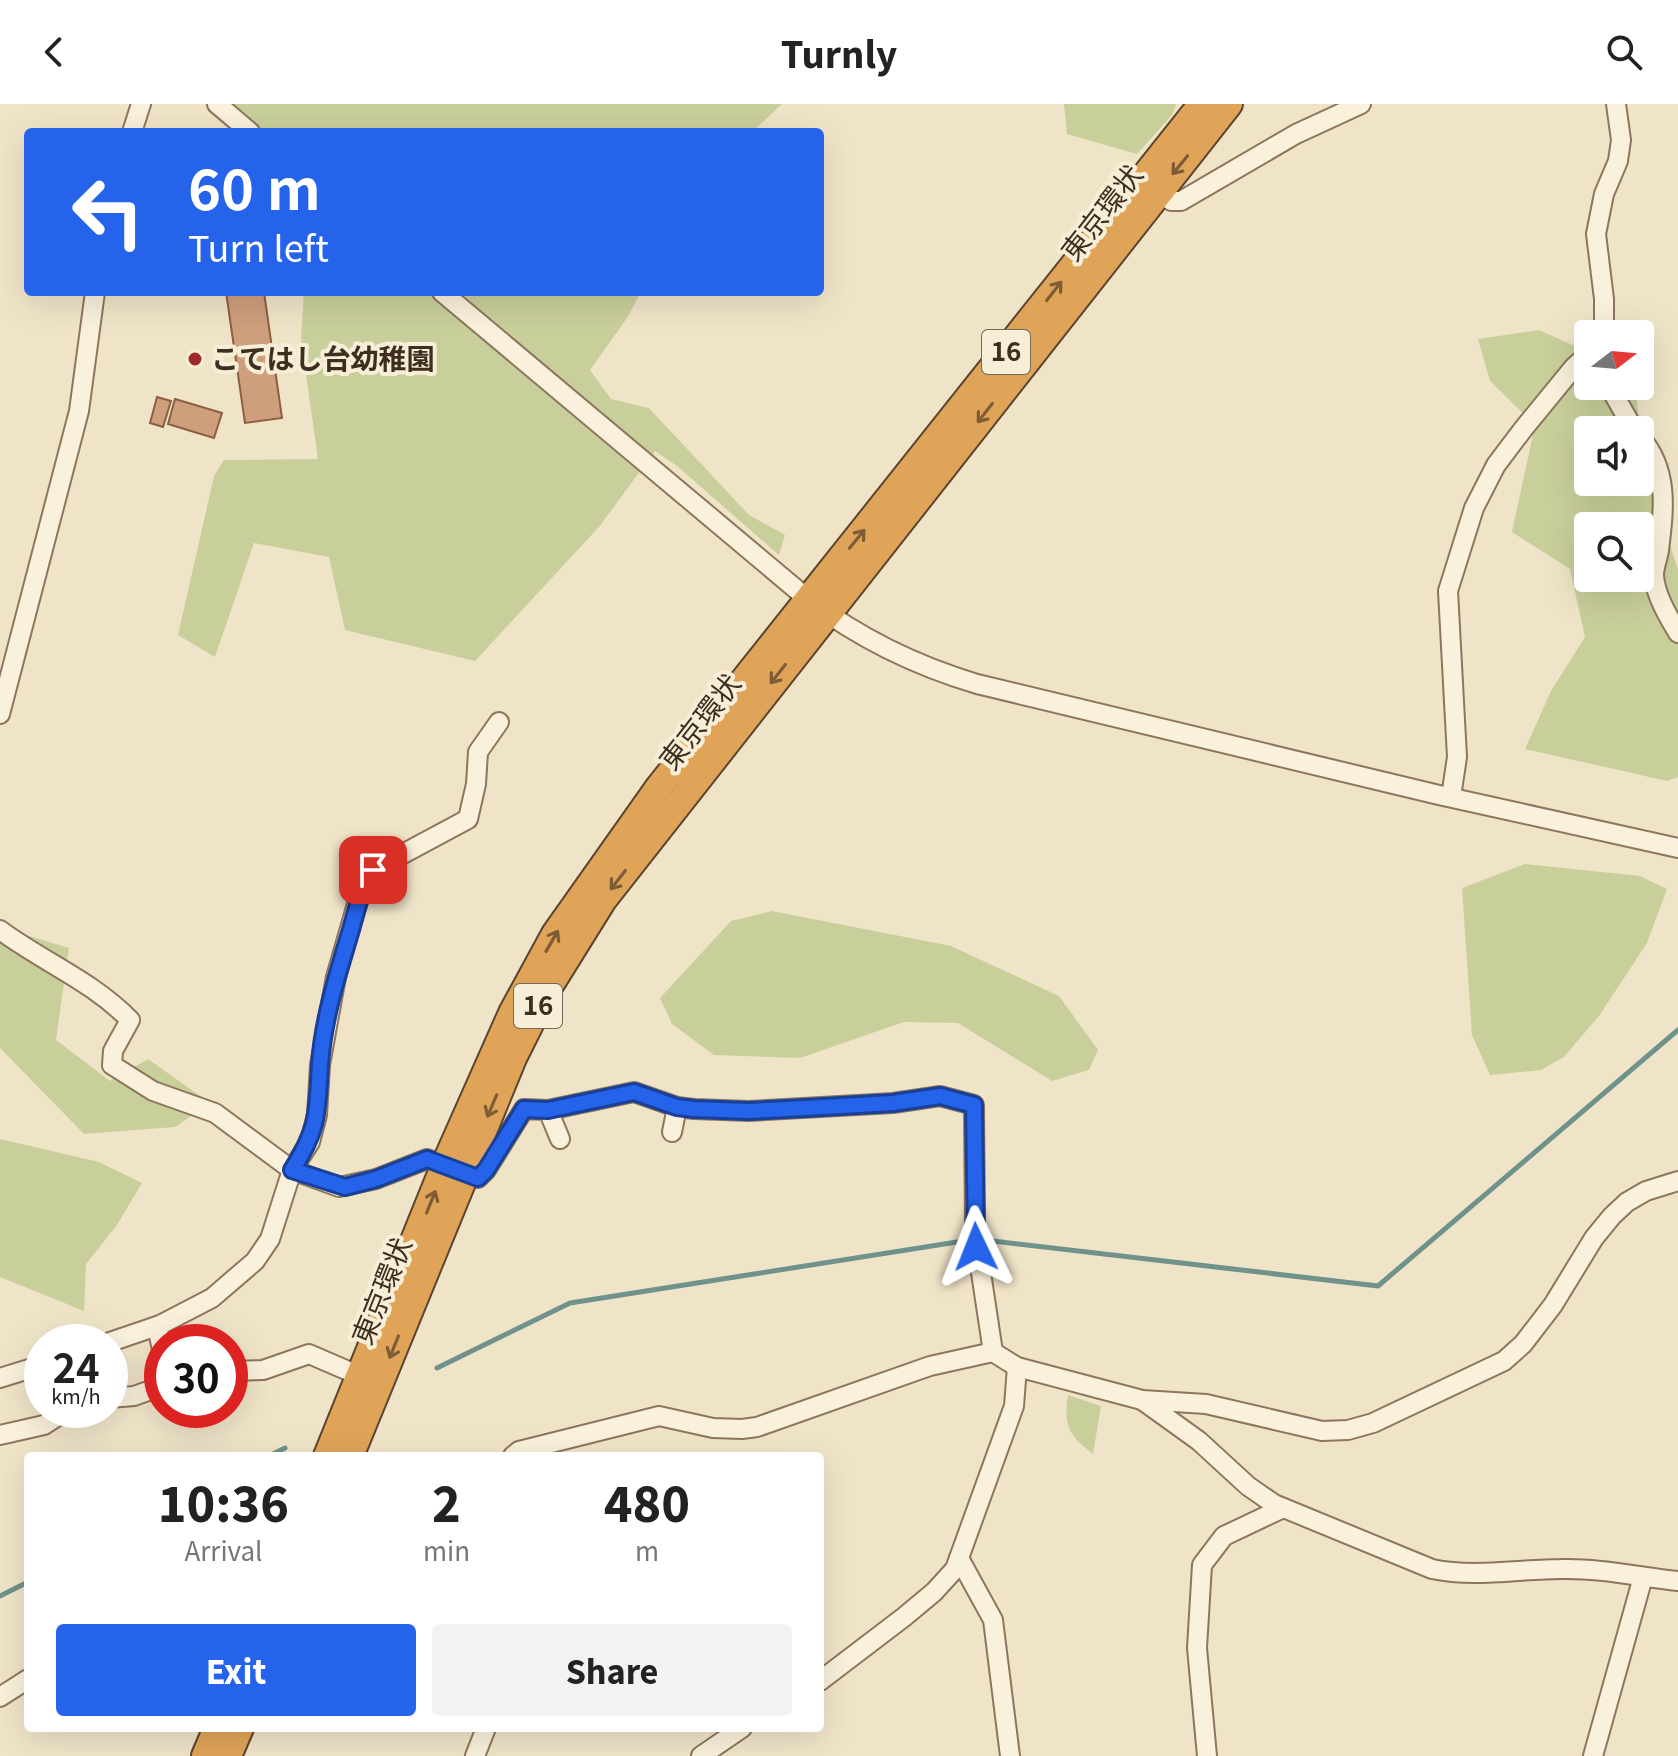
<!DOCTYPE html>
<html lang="en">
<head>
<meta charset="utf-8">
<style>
	:root { --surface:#fff; --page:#f2f2f2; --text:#222; --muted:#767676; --accent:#2563eb }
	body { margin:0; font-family:Georgia,"Noto Sans JP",serif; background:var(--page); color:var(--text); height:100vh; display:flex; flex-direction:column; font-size:30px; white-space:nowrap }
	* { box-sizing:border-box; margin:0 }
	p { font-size:26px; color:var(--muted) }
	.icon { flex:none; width:44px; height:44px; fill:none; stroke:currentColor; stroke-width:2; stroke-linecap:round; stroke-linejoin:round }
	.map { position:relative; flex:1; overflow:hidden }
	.drawer { position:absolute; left:24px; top:1348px; width:800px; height:280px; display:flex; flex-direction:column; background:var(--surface); border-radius:8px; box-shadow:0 8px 32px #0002 }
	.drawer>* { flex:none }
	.banner { position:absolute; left:24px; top:24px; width:800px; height:168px; border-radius:8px; box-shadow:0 8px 32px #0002; background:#2563eb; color:#fff; overflow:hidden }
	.needle { width:52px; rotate:74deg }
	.tools { position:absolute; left:1574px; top:216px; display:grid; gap:16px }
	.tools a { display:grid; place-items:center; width:80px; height:80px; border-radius:8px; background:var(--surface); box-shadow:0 8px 32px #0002; font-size:40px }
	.speed { position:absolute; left:24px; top:1220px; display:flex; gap:16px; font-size:40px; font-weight:700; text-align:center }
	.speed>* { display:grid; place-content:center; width:104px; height:104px; border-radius:50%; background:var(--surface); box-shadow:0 8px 32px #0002; line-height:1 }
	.speed small { font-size:20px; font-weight:400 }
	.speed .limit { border:12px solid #d22; background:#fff; color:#111 }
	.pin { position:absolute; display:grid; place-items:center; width:68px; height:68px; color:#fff; margin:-34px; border-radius:16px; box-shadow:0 4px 12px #0006 }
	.me { position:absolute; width:88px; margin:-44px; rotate:358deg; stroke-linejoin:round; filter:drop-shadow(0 0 6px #0008) }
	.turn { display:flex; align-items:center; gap:28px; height:168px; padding:0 32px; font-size:36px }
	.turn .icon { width:104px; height:104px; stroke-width:2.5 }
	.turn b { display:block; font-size:56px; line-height:68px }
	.eta { display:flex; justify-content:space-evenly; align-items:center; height:136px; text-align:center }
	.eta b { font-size:48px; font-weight:800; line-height:56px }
	.primary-button { display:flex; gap:16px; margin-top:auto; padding:16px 32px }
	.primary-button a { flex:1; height:92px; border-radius:8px; background:var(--accent); color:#fff; font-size:32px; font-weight:800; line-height:92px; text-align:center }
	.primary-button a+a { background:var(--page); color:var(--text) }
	header { display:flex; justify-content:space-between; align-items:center; height:104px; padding:0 32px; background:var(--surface); font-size:36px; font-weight:800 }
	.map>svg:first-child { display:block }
</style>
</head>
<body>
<header><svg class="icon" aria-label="back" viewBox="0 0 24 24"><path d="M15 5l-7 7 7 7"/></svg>Turnly<svg class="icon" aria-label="search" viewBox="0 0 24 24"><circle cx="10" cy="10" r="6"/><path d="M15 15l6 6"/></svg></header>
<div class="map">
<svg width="1678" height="1652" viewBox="0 0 1678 1652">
	<rect width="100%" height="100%" fill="#f0e4c8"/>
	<g fill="#c9cf9b" fill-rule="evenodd">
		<path d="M 218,0 L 782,0 L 752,28 L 257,28 Z"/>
		<path d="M 1064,0 L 1176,0 L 1172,11 L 1137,50 L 1067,30 Z"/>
		<path d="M 304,188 L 641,188 L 627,214 L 590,266 L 611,295 L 649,304 L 749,411 L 785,431 L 779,451 L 677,362 L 655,347 L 599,423 L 475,557 L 345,526 L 329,453 L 254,439 L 215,553 L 178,531 L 214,372 L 224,356 L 318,355 L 301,235 Z"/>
		<path d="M 1539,226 L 1588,248 L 1588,282 L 1629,282 L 1636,288 L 1644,366 L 1678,465 L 1678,673 L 1667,677 L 1525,645 L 1551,587 L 1585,533 L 1570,465 L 1512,428 L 1535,321 L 1490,277 L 1478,235 ZM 1588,326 L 1640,326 L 1640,378 L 1588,378 ZM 1588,422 L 1640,422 L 1640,474 L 1588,474 Z"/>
		<path d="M 1525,760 L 1640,772 L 1667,785 L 1647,839 L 1599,912 L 1564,953 L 1541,966 L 1490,971 L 1472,931 L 1462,784 Z"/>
		<path d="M 772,807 L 951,842 L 1059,892 L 1098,946 L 1089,966 L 1052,977 L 958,919 L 904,918 L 800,954 L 714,951 L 672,920 L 660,894 L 731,817 Z"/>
		<path d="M 0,823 L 69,844 L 56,936 L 110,977 L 148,955 L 210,999 L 175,1023 L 84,1030 L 0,944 Z"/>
		<path d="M 0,1035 L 99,1058 L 142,1079 L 117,1121 L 86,1160 L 84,1207 L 0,1173 Z"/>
		<path d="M 1068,1291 L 1101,1302 L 1093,1350 C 1069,1332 1063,1322 1068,1291 Z"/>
	</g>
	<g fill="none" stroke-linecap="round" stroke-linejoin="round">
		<g stroke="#6f938a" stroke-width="5">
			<path d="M 437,1264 L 570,1199 L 976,1135 L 1378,1182 L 1678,926"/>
			<path d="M 269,1352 L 285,1344"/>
			<path d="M 0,1492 L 28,1478"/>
		</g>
	</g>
	<g fill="#cf9f7d" stroke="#8d5f41" stroke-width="2">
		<path d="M 226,188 L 264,188 L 282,314 L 245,319 Z"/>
		<path d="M 157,293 L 171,297 L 163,323 L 150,319 Z"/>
		<path d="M 175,295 L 222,309 L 214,334 L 168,320 Z"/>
	</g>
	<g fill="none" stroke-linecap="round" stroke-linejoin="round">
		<defs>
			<g id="minor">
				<path d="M 217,0 L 250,28"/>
				<path d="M 132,28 L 141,0"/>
				<path d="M 1151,81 L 1171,97 L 1181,97 L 1296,30 L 1361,0"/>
				<path d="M 442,188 L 809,496 C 859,534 917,562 977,580 L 1439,691 L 1678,744"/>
				<path d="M 1604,230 L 1604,195 L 1596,130 L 1604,90 L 1618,57 L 1621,36 L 1616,0"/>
				<path d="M 1609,282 L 1634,326"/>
				<path d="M 1640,333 C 1669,366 1664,405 1659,446 C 1658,454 1654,463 1654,471 C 1655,491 1668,512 1678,529"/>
				<path d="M 0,610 L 79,307 L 95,188"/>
				<path d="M 1451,693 L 1457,653 L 1448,487 L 1474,404 L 1496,361 L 1524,324 L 1574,263 L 1588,250"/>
				<path d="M 0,826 C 43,858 92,877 130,916 L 113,947 L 112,961 L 153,987 L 215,1009 L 292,1066 L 339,1083 L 376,1075 L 427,1055 L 478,1074 L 486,1066 L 524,1005 L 548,1006 L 560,1035"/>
				<path d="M 548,1006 L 634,988 L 677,1003 L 694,1005 L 749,1007 L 893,999 L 940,992 L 974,1001 L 975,1129 L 993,1248"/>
				<path d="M 672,1028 L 677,1003"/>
				<path d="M 157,1222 L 162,1246"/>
				<path d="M 110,1238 L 160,1221 L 212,1194 L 255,1157 L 270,1135 L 292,1066 L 310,1038 L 317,1011 L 320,961 L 336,873 L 361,786 L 373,766 L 468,715 L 476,680 L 478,648 L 499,618"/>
				<path d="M 230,1267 L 263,1266 L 309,1250 L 360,1272"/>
				<path d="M 0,1274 L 42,1261"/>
				<path d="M 110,1294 L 134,1292 L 162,1282"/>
				<path d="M 1142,1296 L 1199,1337 L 1248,1382 L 1274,1400 L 1432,1465 C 1475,1474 1518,1465 1561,1465 C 1600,1464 1640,1473 1678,1477"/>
				<path d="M 0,1331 L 44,1321 L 67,1306"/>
				<path d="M 513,1352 L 519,1347 L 659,1312 L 713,1324 L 742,1325 L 757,1323 L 930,1262 L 993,1248 L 1017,1263 L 1142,1296 L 1206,1300 L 1322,1327 L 1348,1326 L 1373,1319 L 1504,1257 L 1523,1240 L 1553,1201 L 1594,1134 L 1612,1112 L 1627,1098 L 1646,1087 L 1678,1077"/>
				<path d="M 959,1454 L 993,1516 L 1010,1652"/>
				<path d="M 820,1577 L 904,1513 L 934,1488 L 955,1465 L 1014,1302 L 1017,1263"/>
				<path d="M 0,1593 L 28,1575"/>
				<path d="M 475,1652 L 486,1624"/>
				<path d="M 701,1652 L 742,1624"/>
				<path d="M 1207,1652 L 1197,1544 L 1202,1461 L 1224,1432 L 1283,1404"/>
				<path d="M 1593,1652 L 1643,1473"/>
			</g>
			<g id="highway">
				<path d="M 327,1352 L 445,1060 L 512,909 L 555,830 L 659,683 L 1202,0"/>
				<path d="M 350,1352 L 513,954 L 547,886 L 603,796 L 1229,0"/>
				<path d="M 205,1652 L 217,1624"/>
				<path d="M 228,1652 L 240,1624"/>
			</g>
		</defs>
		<use href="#minor" stroke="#8d765c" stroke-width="22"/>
		<use href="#highway" stroke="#5b4430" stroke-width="30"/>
		<use href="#minor" stroke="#faf1dc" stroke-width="18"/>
		<use href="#highway" stroke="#e0a458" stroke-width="26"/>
	</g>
	<defs><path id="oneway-shaft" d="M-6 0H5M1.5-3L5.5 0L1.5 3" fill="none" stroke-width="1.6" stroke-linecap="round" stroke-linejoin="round" transform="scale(2)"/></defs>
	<g stroke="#7e5d36">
		<use href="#oneway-shaft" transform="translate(1180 61) rotate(129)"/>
		<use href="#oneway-shaft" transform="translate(1054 187) rotate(-52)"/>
		<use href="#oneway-shaft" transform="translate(985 309) rotate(128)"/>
		<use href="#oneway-shaft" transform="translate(857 435) rotate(-51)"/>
		<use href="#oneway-shaft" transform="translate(778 570) rotate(128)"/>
		<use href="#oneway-shaft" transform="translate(618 776) rotate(128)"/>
		<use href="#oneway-shaft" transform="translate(552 837) rotate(-60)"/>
		<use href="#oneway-shaft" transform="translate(492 1002) rotate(113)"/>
		<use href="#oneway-shaft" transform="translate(431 1098) rotate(-68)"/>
		<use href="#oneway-shaft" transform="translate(394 1243) rotate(112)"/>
	</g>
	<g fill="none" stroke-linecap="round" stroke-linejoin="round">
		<defs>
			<path id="route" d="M 373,766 C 360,788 357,805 350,829 C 337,872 323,916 320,961 C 317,1009 319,1024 292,1066 L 345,1083 L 376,1075 L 427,1055 L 478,1074 L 486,1066 L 524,1005 L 548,1006 L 634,988 L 677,1003 L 694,1005 L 749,1007 L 806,1004 L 893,999 L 940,992 L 974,1001 L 976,1143"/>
		</defs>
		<use href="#route" stroke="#184099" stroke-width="20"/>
		<use href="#route" stroke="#2563eb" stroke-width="14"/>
	</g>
	<circle fill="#9e2a2b" stroke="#f7eed8" stroke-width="3" cx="195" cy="255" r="8"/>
	<g text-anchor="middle" stroke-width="8" stroke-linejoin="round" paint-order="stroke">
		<g fill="#f7eed8" stroke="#756857" stroke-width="2">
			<rect x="982" y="226" width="48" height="44" rx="6"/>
			<rect x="514" y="880" width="48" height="44" rx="6"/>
		</g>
		<g font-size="26" font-weight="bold" fill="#3d2e20">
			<text x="1006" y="257">16</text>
			<text x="538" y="911">16</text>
		</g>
		<g font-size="28" fill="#3d2e20" stroke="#f7eed8">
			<text transform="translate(1102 109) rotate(-52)" y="10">東京環状</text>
			<text transform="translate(700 618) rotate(-52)" y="10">東京環状</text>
			<text transform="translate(382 1187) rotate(-68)" y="10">東京環状</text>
		</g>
		<g font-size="28" font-weight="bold" fill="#3d2e20" stroke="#f7eed8" text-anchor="start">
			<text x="211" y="265">こてはし台幼稚園</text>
		</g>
	</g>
</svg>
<div class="tools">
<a><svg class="needle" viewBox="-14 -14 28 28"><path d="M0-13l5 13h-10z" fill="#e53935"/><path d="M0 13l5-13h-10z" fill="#767676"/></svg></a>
<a><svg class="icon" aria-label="sound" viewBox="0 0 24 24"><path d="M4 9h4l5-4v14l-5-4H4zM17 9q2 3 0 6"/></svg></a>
<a><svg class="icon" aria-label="search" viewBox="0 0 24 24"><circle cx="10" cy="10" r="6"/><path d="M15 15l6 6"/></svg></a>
</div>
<div class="speed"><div>24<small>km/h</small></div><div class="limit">30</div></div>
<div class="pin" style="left:373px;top:766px;background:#d93025"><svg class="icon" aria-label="arrive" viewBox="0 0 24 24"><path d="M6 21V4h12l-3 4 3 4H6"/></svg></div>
<svg class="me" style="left:976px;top:1143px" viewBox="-20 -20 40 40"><path d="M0-17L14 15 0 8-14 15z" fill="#2563eb" stroke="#fff" stroke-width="4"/></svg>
<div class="banner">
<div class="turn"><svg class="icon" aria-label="left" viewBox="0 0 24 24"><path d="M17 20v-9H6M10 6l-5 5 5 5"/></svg><div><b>60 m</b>Turn left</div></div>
</div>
<section class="drawer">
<div class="eta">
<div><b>10:36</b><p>Arrival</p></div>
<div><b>2</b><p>min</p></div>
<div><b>480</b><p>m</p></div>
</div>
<div class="primary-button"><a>Exit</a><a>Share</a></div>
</section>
</div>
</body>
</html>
